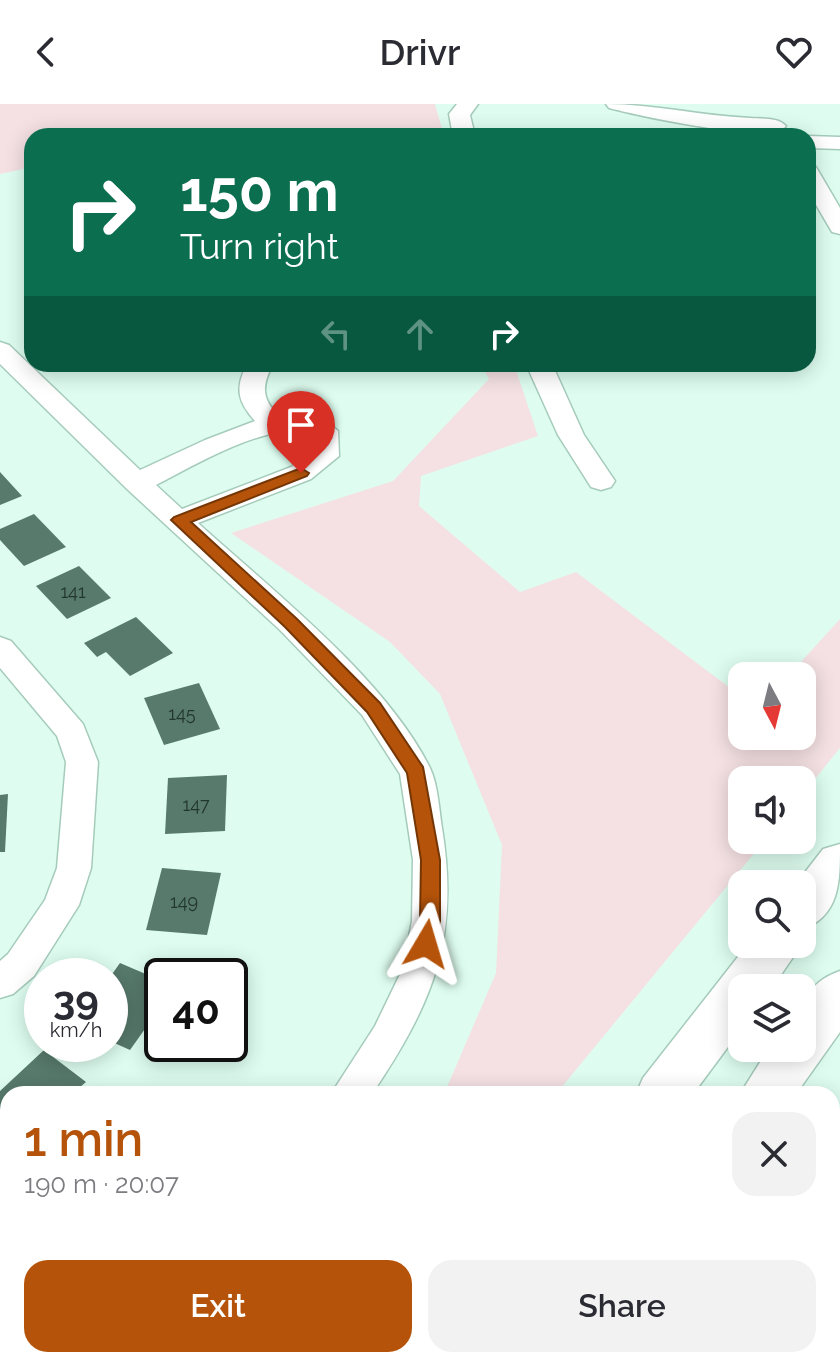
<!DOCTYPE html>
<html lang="en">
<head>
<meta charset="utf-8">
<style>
	:root { --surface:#fff; --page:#f2f2f3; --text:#2b2b33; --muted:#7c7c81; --accent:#b45309 }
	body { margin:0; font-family:Raleway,sans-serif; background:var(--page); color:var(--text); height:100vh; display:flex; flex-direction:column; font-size:30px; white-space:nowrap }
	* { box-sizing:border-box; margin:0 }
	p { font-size:26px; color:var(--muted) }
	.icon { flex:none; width:44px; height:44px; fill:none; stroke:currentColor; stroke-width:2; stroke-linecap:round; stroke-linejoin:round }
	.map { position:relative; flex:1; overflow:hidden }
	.panel { position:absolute; left:0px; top:982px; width:840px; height:282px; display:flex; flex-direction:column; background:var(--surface); border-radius:24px 24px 0 0; box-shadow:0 4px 20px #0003 }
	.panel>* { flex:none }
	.guide { position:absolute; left:24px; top:24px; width:792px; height:244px; border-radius:24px; box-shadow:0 4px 20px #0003; background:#0b6e4f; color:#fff; overflow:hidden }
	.needle { width:52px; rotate:173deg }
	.controls { position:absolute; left:728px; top:558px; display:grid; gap:16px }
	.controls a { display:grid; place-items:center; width:88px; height:88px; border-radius:16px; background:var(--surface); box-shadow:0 4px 20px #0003; font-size:40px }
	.speed { position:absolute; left:24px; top:854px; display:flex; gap:16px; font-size:40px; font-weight:700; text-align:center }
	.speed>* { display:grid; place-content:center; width:104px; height:104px; border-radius:50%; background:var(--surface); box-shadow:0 4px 20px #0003; line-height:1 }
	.speed small { font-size:20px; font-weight:400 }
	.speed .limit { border:4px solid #111; border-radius:12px; background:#fff; color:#111 }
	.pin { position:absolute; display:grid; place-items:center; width:68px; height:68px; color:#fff; margin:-82px -34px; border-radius:50% 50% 50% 0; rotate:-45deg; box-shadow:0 0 8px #0007 }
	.pin .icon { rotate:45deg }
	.me { position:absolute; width:88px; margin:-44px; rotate:7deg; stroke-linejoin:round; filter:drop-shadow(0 0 6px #0008) }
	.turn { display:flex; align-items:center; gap:28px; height:168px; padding:0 24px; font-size:36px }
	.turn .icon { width:104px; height:104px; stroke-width:2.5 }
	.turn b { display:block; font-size:56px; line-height:68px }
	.lanes { display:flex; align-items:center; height:76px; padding:0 24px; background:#0003; justify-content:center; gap:40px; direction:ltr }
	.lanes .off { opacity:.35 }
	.round { display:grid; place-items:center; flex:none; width:84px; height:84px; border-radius:24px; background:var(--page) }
	.summary { display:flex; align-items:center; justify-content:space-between; height:136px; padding:0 24px }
	h1 { font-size:48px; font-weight:600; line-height:60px; color:var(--accent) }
	.cta { display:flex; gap:16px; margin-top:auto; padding:16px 24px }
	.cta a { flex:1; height:92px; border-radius:24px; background:var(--accent); color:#fff; font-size:32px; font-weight:600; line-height:92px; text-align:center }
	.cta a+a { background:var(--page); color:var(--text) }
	header { display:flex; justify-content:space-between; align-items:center; height:104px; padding:0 24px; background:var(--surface); font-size:36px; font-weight:600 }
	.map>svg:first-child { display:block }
</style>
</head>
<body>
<header><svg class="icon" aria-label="back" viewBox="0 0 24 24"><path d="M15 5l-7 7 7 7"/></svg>Drivr<svg class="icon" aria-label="heart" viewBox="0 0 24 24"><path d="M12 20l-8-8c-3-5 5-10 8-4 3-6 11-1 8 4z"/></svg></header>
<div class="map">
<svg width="840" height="1263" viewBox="0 0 840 1263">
	<rect width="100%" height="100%" fill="#defdf0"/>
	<g fill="#f5e1e3">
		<path d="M 0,0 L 435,0 L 444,32 L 32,32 L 32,63 L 0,70 Z"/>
		<path d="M 481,260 L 514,260 L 538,332 L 421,372 L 419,402 L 520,488 L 576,468 L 742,593 L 742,632 L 802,632 L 802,572 L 788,572 L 840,515 L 840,644 L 802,691 L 802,676 L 742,676 L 742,736 L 765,736 L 556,990 L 444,990 L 496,869 L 502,741 L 440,590 L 390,538 L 231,429 L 393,377 L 489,275 Z"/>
		<path d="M 840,1033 L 840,1263 L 684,1263 L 689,1256 L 832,1256 L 832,1045 Z"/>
		<path d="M 218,1256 L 337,1256 L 332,1263 L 212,1263 Z"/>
	</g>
	<g fill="#577a6c">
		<path d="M 0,368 L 22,392 L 0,401 Z"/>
		<path d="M 34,410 L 66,443 L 24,462 L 0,436 L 0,425 Z"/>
		<path d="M 79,462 L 111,494 L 67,515 L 36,482 Z"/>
		<path d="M 136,513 L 173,549 L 130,572 L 106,548 L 97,553 L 84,539 Z"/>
		<path d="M 199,579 L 220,625 L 164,641 L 144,594 Z"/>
		<path d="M 227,671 L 225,727 L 165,730 L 168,674 Z"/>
		<path d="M 8,690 L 5,748 L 0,748 L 0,691 Z"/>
		<path d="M 162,764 L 221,769 L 207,831 L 146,826 Z"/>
		<path d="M 120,859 L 162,877 L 162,927 L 147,922 L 130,946 L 110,937 L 110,873 Z"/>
		<path d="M 44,946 L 86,978 L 72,990 L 8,990 L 8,1019 L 0,1013 L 0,987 Z"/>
	</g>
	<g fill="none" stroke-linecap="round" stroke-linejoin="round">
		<defs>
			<g id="minor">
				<path d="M 457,0 L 478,0 L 470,11 L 475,32 L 453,32 L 449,10 Z"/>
				<path d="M 606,0 C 655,0 701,12 750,14 C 762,15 778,13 786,22 C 770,41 636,11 609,4 Z"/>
				<path d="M 806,32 L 808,32 L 840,33 L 840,45 L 808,44 Z"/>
				<path d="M 808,61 L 816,63 L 840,104 L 840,130 L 832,128 L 808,87 Z"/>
				<path d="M 0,238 L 9,241 L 140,366 L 205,336 L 255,317 C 237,297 235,284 247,260 L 273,260 C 262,281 261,294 278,311 L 319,311 L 338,327 L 339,352 L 311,375 L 198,419 C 272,486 386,575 430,664 C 438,681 439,705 442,724 C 460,835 433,899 372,990 L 331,990 L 375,922 L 403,864 L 412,817 L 413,756 L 400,670 L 362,611 L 280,526 L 127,385 L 0,260 ZM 304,325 L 312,330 L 312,349 L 291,363 L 182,405 L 156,381 C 202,357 252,327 304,325 Z"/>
				<path d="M 526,260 L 552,260 L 584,331 L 615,377 L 611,383 L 601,386 L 591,383 L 558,331 Z"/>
				<path d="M 0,533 L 11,537 L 83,620 L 98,658 L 91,764 L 79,801 L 34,872 L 13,890 L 0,894 L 0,857 L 8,850 L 45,796 L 57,764 L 66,658 L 57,632 L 0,564 Z"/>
				<path d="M 83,1256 L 130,1256 L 127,1263 L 80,1263 Z"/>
			</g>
			<g id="highway">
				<path d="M 840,740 C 840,779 840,811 802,826 L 802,780 L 796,780 L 823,745 Z"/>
				<path d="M 748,840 L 802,840 L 772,884 L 742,884 L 742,924 L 693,990 L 636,990 L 643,974 Z"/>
				<path d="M 840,867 L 840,928 L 796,990 L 740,990 L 769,944 L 802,944 C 802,907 800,881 840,867 Z"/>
				<path d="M 424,1256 L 487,1256 L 484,1263 L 421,1263 Z"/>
				<path d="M 542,1256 L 604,1256 L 601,1263 L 539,1263 Z"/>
			</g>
		</defs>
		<use href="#minor" stroke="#a5cbbb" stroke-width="3"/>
		<use href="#highway" stroke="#a5cbbb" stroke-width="3"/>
		<use href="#minor" fill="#fff" fill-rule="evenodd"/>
		<use href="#highway" fill="#fff" fill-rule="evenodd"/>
	</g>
	<path fill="#b45309" stroke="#753606" stroke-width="2" d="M 301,364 L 309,369 L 307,372 L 191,418 L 297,515 L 380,599 L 423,663 L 440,756 L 440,817 L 433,846 L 426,849 L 419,846 L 416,840 L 420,817 L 421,756 L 407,669 L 367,608 L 285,523 L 171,416 L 174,413 Z"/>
	<g text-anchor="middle" stroke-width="6" stroke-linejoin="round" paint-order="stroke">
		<g font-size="18" fill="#22362e">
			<text x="73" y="494">141</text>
			<text x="182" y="616">145</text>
			<text x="196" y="707">147</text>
			<text x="184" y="804">149</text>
		</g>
	</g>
</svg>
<div class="controls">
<a><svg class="needle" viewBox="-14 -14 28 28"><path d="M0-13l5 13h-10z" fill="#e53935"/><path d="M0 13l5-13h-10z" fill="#7c7c81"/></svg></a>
<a><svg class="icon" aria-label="sound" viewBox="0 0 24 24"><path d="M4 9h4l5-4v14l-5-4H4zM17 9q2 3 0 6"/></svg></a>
<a><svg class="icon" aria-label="search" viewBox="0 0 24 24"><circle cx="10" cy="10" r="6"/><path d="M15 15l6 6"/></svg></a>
<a><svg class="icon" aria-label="layers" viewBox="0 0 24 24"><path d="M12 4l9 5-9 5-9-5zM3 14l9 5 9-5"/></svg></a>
</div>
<div class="speed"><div>39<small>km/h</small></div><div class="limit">40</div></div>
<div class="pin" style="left:301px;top:369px;background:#d93025"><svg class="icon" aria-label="arrive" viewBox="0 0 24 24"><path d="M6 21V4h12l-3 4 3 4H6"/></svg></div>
<svg class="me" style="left:426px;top:840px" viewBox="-20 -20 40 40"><path d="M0-17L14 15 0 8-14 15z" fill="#b45309" stroke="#fff" stroke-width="4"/></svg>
<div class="guide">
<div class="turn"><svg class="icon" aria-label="right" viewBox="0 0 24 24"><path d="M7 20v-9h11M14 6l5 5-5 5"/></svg><div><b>150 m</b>Turn right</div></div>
<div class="lanes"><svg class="icon off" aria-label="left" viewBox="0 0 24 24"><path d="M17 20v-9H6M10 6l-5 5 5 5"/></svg><svg class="icon off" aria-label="ahead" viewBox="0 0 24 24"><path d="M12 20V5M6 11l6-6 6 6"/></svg><svg class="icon" aria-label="right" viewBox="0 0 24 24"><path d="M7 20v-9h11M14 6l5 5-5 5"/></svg></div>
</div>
<section class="panel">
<div class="summary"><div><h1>1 min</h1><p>190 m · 20:07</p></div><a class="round"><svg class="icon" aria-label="close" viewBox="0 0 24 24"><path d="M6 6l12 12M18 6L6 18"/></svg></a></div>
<div class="cta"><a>Exit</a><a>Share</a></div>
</section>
</div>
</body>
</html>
